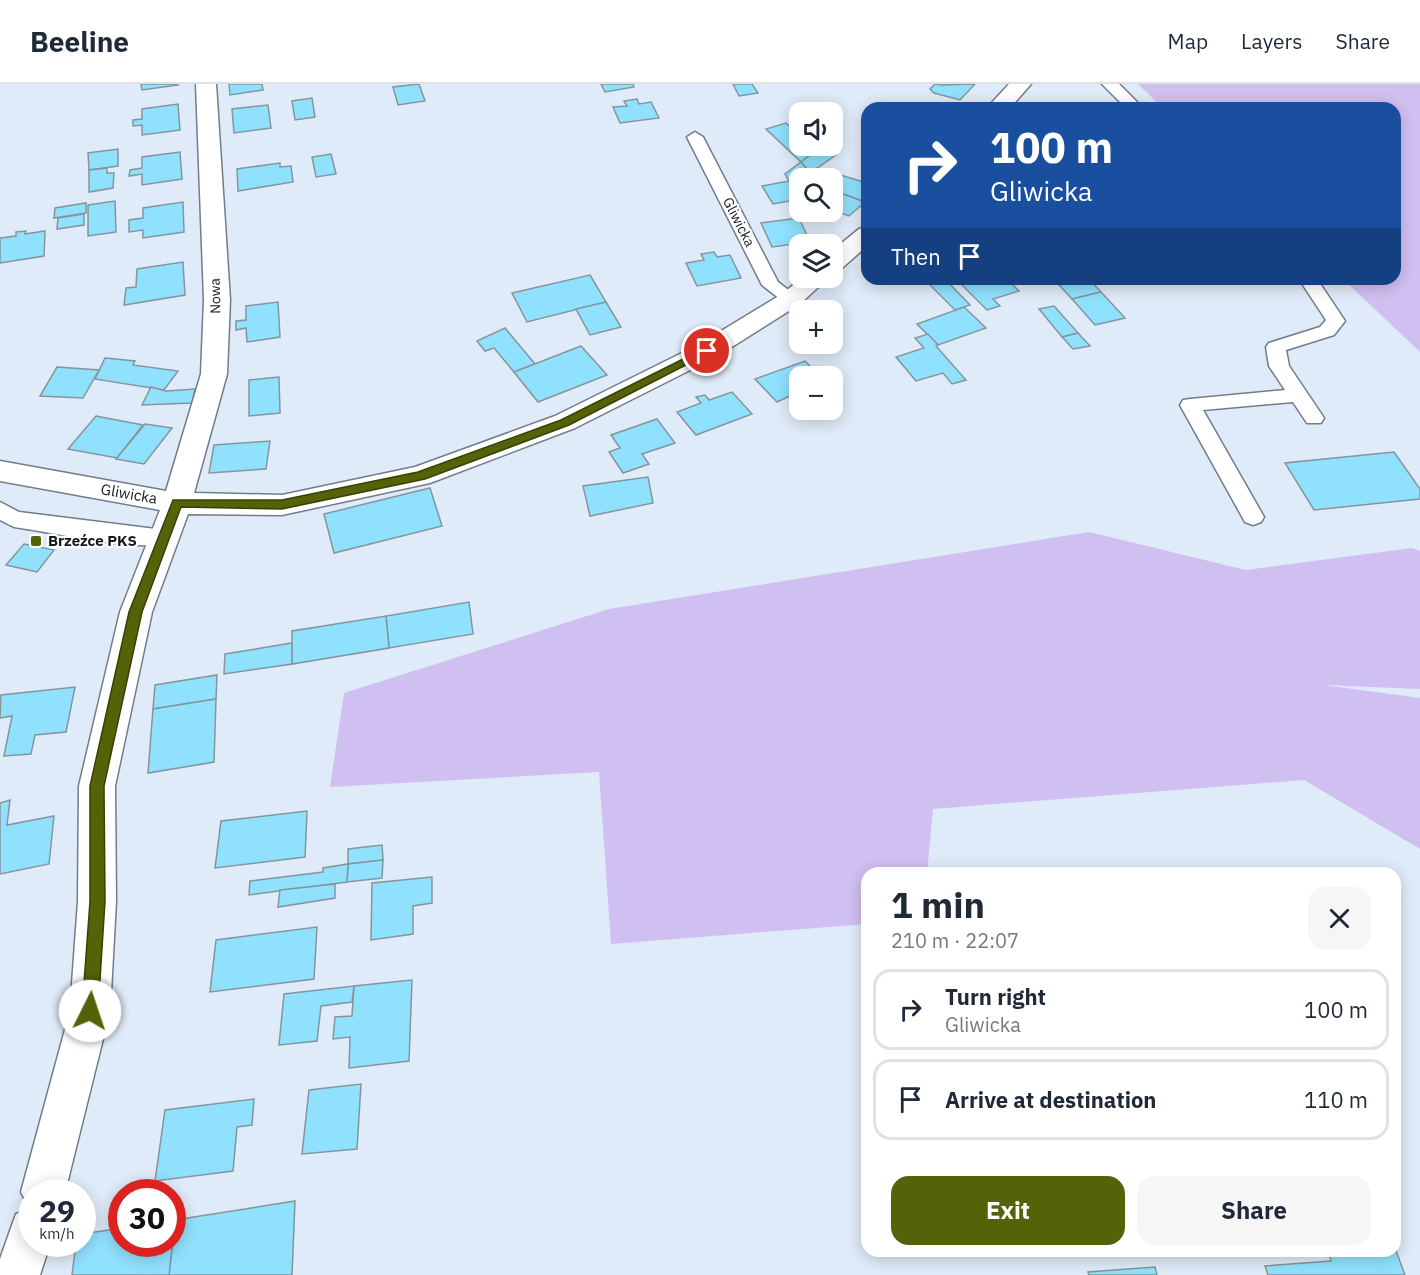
<!DOCTYPE html>
<html lang="en">
<head>
<meta charset="utf-8">
<style>
	:root { --surface:#fff; --page:#f6f6f7; --text:#1f2937; --muted:#747a83; --line:#e0e1e3; --accent:#556308 }
	body { margin:0; font-family:"IBM Plex Sans",sans-serif; background:var(--page); color:var(--text); height:100vh; display:flex; flex-direction:column; font-size:22px; white-space:nowrap }
	* { box-sizing:border-box; margin:0 }
	p { font-size:20px; color:var(--muted) }
	.icon { flex:none; width:33px; height:33px; fill:none; stroke:currentColor; stroke-width:2; stroke-linecap:round; stroke-linejoin:round }
	.map { position:relative; flex:1; overflow:hidden }
	.panel { position:absolute; left:861px; top:783px; width:540px; height:390px; display:flex; flex-direction:column; background:var(--surface); border-radius:18px; box-shadow:0 3px 15px #0003 }
	.panel>* { flex:none }
	.guide { position:absolute; left:861px; top:18px; width:540px; height:183px; border-radius:18px; box-shadow:0 3px 15px #0003; background:#1a4fa0; color:#fff; overflow:hidden }
	.fabs { position:absolute; left:789px; top:18px; display:grid; gap:12px }
	.fabs a { display:grid; place-items:center; width:54px; height:54px; border-radius:12px; background:var(--surface); box-shadow:0 3px 15px #0003; font-size:30px }
	.speed { position:absolute; left:18px; top:1095px; display:flex; gap:12px; font-size:30px; font-weight:700; text-align:center }
	.speed>* { display:grid; place-content:center; width:78px; height:78px; border-radius:50%; background:var(--surface); box-shadow:0 3px 15px #0003; line-height:1 }
	.speed small { font-size:15px; font-weight:400 }
	.speed .limit { border:9px solid #d22; background:#fff; color:#111 }
	.pin { position:absolute; display:grid; place-items:center; width:51px; height:51px; color:#fff; margin:-26px; border:3px solid #fff; border-radius:50%; box-shadow:0 2px 6px #0007 }
	.me { position:absolute; width:66px; margin:-33px; rotate:4deg; stroke-linejoin:round; filter:drop-shadow(0 0 4px #0008) }
	.turn { display:flex; align-items:center; gap:21px; height:126px; padding:0 30px; font-size:27px }
	.turn .icon { width:78px; height:78px; stroke-width:2.5 }
	.turn b { display:block; font-size:42px; line-height:51px }
	.then { display:flex; align-items:center; height:57px; padding:0 30px; background:#0003; gap:12px; font-size:22px }
	.round { display:grid; place-items:center; flex:none; width:63px; height:63px; border-radius:18px; background:var(--page) }
	.summary { display:flex; align-items:center; justify-content:space-between; height:102px; padding:0 30px }
	h1 { font-size:36px; font-weight:800; line-height:45px }
	.primary-button { display:flex; gap:12px; margin-top:auto; padding:12px 30px }
	.primary-button a { flex:1; height:69px; border-radius:18px; background:var(--accent); color:#fff; font-size:24px; font-weight:800; line-height:69px; text-align:center }
	.primary-button a+a { background:var(--page); color:var(--text) }
	ul { padding:0; list-style:none }
	li { display:flex; align-items:center; gap:18px; height:81px; margin:0 12px 9px; padding:0 18px; border:3px solid var(--line); border-radius:18px }
	li div { flex:1 }
	li b { display:block; font-size:22px }
	li em { font-style:normal }
	header { display:flex; align-items:center; gap:36px; box-sizing:border-box; height:84px; padding:0 30px; background:var(--surface); border-bottom:2px solid var(--line) }
	header strong { font-size:28px }
	nav { display:flex; gap:33px; margin-inline-start:auto; font-size:21px }
	.map>svg:first-child { display:block }
</style>
</head>
<body>
<header>
<strong>Beeline</strong>
<nav><a>Map</a><a>Layers</a><a>Share</a></nav>
</header>
<div class="map">
<svg width="1420" height="1191" viewBox="0 0 1420 1191">
	<rect width="100%" height="100%" fill="#dfebf8"/>
	<g fill="#d0c0f1">
		<path d="M 1138,0 L 1420,0 L 1420,268 L 1343,195 L 1395,195 L 1395,24 L 1163,24 Z"/>
		<path d="M 1089,448 L 1246,486 L 1412,464 L 1420,467 L 1420,605 L 1323,601 L 1420,614 L 1420,765 L 1304,696 L 933,725 L 927,789 L 867,789 L 867,840 L 611,860 L 599,688 L 330,703 L 344,609 L 609,525 Z"/>
	</g>
	<g fill="#90e1fe" stroke="#84969c" stroke-width="1.5">
		<path d="M 141,0 L 177,0 L 178,1 L 142,6 Z"/>
		<path d="M 229,0 L 262,0 L 263,6 L 230,11 Z"/>
		<path d="M 419,0 L 425,17 L 398,21 L 393,3 Z"/>
		<path d="M 601,0 L 633,0 L 634,3 L 605,8 Z"/>
		<path d="M 733,0 L 752,0 L 758,9 L 739,12 Z"/>
		<path d="M 935,0 L 942,1 L 975,0 L 960,16 L 934,9 L 930,5 Z"/>
		<path d="M 312,14 L 315,33 L 295,36 L 292,17 Z"/>
		<path d="M 637,15 L 639,20 L 651,18 L 659,34 L 620,39 L 613,23 L 627,22 L 624,17 Z"/>
		<path d="M 178,20 L 180,46 L 142,51 L 142,41 L 133,42 L 133,36 L 142,35 L 142,25 Z"/>
		<path d="M 268,21 L 271,44 L 234,49 L 232,25 Z"/>
		<path d="M 786,39 L 800,52 L 800,62 L 811,62 L 818,65 L 801,78 L 766,45 Z"/>
		<path d="M 118,65 L 118,82 L 89,86 L 88,69 Z"/>
		<path d="M 818,65 L 836,71 L 810,89 L 801,78 Z"/>
		<path d="M 180,68 L 182,95 L 142,101 L 142,90 L 129,92 L 130,86 L 142,84 L 142,73 Z"/>
		<path d="M 331,70 L 336,90 L 316,93 L 312,73 Z"/>
		<path d="M 801,78 L 813,92 L 800,94 L 800,102 L 794,106 L 785,90 Z"/>
		<path d="M 280,79 L 280,83 L 291,82 L 293,98 L 238,107 L 237,85 Z"/>
		<path d="M 107,84 L 107,89 L 114,89 L 113,104 L 89,108 L 89,86 Z"/>
		<path d="M 817,84 L 867,99 L 867,115 L 865,118 L 832,106 L 832,94 L 815,94 L 810,89 Z"/>
		<path d="M 789,97 L 800,115 L 773,120 L 762,102 Z"/>
		<path d="M 832,106 L 865,118 L 849,132 L 832,126 Z"/>
		<path d="M 115,117 L 116,148 L 88,152 L 88,121 Z"/>
		<path d="M 183,118 L 184,148 L 143,154 L 143,146 L 129,148 L 129,136 L 143,134 L 143,124 Z"/>
		<path d="M 86,119 L 86,129 L 54,134 L 55,124 Z"/>
		<path d="M 84,130 L 84,141 L 57,145 L 58,134 Z"/>
		<path d="M 799,134 L 810,158 L 772,163 L 761,139 Z"/>
		<path d="M 26,147 L 25,150 L 45,147 L 44,172 L 0,179 L 0,154 L 16,152 L 16,148 Z"/>
		<path d="M 714,168 L 717,173 L 730,171 L 741,194 L 697,202 L 686,179 L 704,176 L 701,170 Z"/>
		<path d="M 183,178 L 185,211 L 124,221 L 126,204 L 136,203 L 137,185 Z"/>
		<path d="M 590,191 L 606,218 L 527,238 L 512,209 Z"/>
		<path d="M 945,195 L 970,221 L 955,226 L 925,196 Z"/>
		<path d="M 962,195 L 1007,195 L 1019,207 L 993,215 L 1000,222 L 987,226 L 957,196 Z"/>
		<path d="M 1089,195 L 1101,208 L 1072,215 L 1059,201 Z"/>
		<path d="M 1101,208 L 1125,234 L 1095,241 L 1072,215 Z"/>
		<path d="M 278,218 L 280,253 L 247,258 L 246,244 L 236,246 L 236,237 L 246,236 L 246,222 Z"/>
		<path d="M 606,218 L 621,243 L 590,251 L 576,225 Z"/>
		<path d="M 1054,222 L 1078,249 L 1062,253 L 1039,225 Z"/>
		<path d="M 964,223 L 986,244 L 938,261 L 917,240 Z"/>
		<path d="M 505,244 L 535,280 L 514,288 L 494,264 L 485,267 L 477,257 Z"/>
		<path d="M 1078,249 L 1090,262 L 1073,265 L 1062,253 Z"/>
		<path d="M 928,250 L 938,261 L 936,262 L 966,296 L 952,300 L 943,289 L 916,297 L 896,273 L 924,264 L 915,254 Z"/>
		<path d="M 581,262 L 607,291 L 538,318 L 514,288 Z"/>
		<path d="M 105,274 L 135,277 L 133,281 L 178,287 L 164,306 L 95,295 Z"/>
		<path d="M 805,277 L 820,292 L 800,292 L 799,319 L 792,311 L 777,318 L 755,295 Z"/>
		<path d="M 57,283 L 99,286 L 83,314 L 40,312 Z"/>
		<path d="M 279,293 L 280,329 L 249,332 L 249,296 Z"/>
		<path d="M 151,303 L 166,307 L 195,305 L 192,319 L 142,321 Z"/>
		<path d="M 732,308 L 752,330 L 696,351 L 677,328 L 701,319 L 696,313 L 705,311 L 709,316 Z"/>
		<path d="M 96,332 L 143,341 L 117,374 L 68,365 Z"/>
		<path d="M 657,335 L 675,359 L 642,370 L 649,380 L 623,389 L 609,368 L 620,364 L 611,351 Z"/>
		<path d="M 145,340 L 172,344 L 144,380 L 116,375 Z"/>
		<path d="M 270,357 L 266,385 L 209,389 L 214,361 Z"/>
		<path d="M 1394,368 L 1420,405 L 1420,415 L 1314,426 L 1285,379 Z"/>
		<path d="M 648,393 L 653,419 L 590,432 L 583,402 Z"/>
		<path d="M 430,404 L 442,442 L 334,469 L 324,430 Z"/>
		<path d="M 24,460 L 54,466 L 37,488 L 6,481 Z"/>
		<path d="M 469,518 L 473,550 L 389,564 L 386,532 Z"/>
		<path d="M 386,532 L 389,564 L 292,580 L 292,547 Z"/>
		<path d="M 292,559 L 292,580 L 224,590 L 225,570 Z"/>
		<path d="M 217,591 L 216,615 L 153,625 L 155,601 Z"/>
		<path d="M 75,603 L 66,648 L 35,651 L 31,670 L 4,672 L 12,632 L 0,634 L 1,611 Z"/>
		<path d="M 216,615 L 214,678 L 148,689 L 153,625 Z"/>
		<path d="M 10,716 L 7,741 L 54,732 L 49,780 L 0,790 L 0,719 Z"/>
		<path d="M 307,727 L 305,773 L 215,784 L 221,737 Z"/>
		<path d="M 382,761 L 383,776 L 348,780 L 348,765 Z"/>
		<path d="M 383,776 L 382,794 L 347,798 L 348,780 Z"/>
		<path d="M 348,780 L 347,798 L 249,811 L 250,797 L 323,788 L 323,784 Z"/>
		<path d="M 432,793 L 432,819 L 413,822 L 413,850 L 371,856 L 372,799 Z"/>
		<path d="M 335,800 L 335,814 L 278,823 L 280,806 Z"/>
		<path d="M 317,843 L 314,895 L 210,908 L 216,856 Z"/>
		<path d="M 412,896 L 409,977 L 349,984 L 350,953 L 333,955 L 335,933 L 352,932 L 354,902 Z"/>
		<path d="M 354,902 L 352,918 L 321,922 L 317,957 L 279,961 L 284,910 Z"/>
		<path d="M 361,1000 L 357,1065 L 302,1070 L 309,1006 Z"/>
		<path d="M 254,1015 L 252,1041 L 237,1043 L 233,1087 L 155,1097 L 165,1026 Z"/>
		<path d="M 295,1117 L 292,1191 L 169,1191 L 175,1136 Z"/>
		<path d="M 172,1136 L 175,1136 L 169,1191 L 72,1191 L 76,1160 L 82,1160 L 82,1150 L 122,1144 L 122,1160 L 172,1160 Z"/>
		<path d="M 1395,1164 L 1405,1191 L 1268,1191 L 1265,1182 L 1331,1177 L 1328,1167 L 1395,1167 Z"/>
		<path d="M 1155,1183 L 1157,1191 L 1089,1191 L 1088,1188 Z"/>
	</g>
	<g fill="none" stroke-linecap="round" stroke-linejoin="round">
		<defs>
			<g id="lane">
				<path d="M 1102,0 L 1119,0 L 1143,24 L 1126,24 Z"/>
				<path d="M 695,48 L 703,53 L 778,198 L 800,215 L 797,219 L 785,219 L 762,201 L 687,53 Z"/>
				<path d="M 1299,195 L 1317,195 L 1345,237 L 1334,251 L 1286,266 L 1289,282 L 1324,334 L 1321,339 L 1307,339 L 1293,318 L 1203,326 L 1264,433 L 1261,438 L 1253,441 L 1245,438 L 1180,321 L 1183,316 L 1190,315 L 1285,306 L 1269,282 L 1266,263 L 1269,259 L 1320,243 L 1326,236 Z"/>
				<path d="M 0,418 L 19,428 L 172,447 L 175,453 L 172,459 C 140,468 50,448 14,443 L 0,436 Z"/>
			</g>
			<g id="street">
				<path d="M 196,0 L 216,0 L 230,216 L 227,290 L 194,409 L 282,411 L 415,383 L 555,332 L 698,261 L 782,210 L 802,194 L 828,194 L 800,220 L 716,273 L 575,344 L 430,399 L 282,431 L 188,430 L 152,528 L 115,702 L 116,817 L 110,927 L 65,1108 L 32,1108 L 32,1160 L 50,1160 L 40,1191 L 0,1191 L 0,1175 L 16,1130 L 30,1125 L 21,1108 L 70,927 L 78,817 L 79,702 L 120,528 L 160,426 L 0,397 L 0,377 L 166,407 L 201,290 L 204,216 Z"/>
				<path d="M 1009,0 L 1031,0 L 1010,24 L 987,24 Z"/>
				<path d="M 867,143 L 867,162 L 841,185 L 832,187 L 832,167 L 859,145 Z"/>
			</g>
		</defs>
		<use href="#lane" stroke="#717d88" stroke-width="3"/>
		<use href="#street" stroke="#717d88" stroke-width="3"/>
		<use href="#lane" fill="#fff" fill-rule="evenodd"/>
		<use href="#street" fill="#fff" fill-rule="evenodd"/>
	</g>
	<path fill="#556308" stroke="#374005" stroke-width="1.5" d="M 703,265 L 713,267 L 569,341 L 425,395 L 282,425 L 181,423 L 142,528 L 104,702 L 105,817 L 98,927 L 96,932 L 90,934 L 84,932 L 82,927 L 90,817 L 90,702 L 129,528 L 173,416 L 282,416 L 418,388 L 561,336 Z"/>
	<rect fill="#556308" stroke="#fff" stroke-width="2" x="30" y="451" width="12" height="12" rx="3"/>
	<g text-anchor="middle" stroke-width="4.5" stroke-linejoin="round" paint-order="stroke">
		<g font-size="14" fill="#13181c" stroke="#fff">
			<text transform="translate(739 138) rotate(63)" y="5">Gliwicka</text>
			<text transform="translate(215 212) rotate(-91)" y="5">Nowa</text>
		</g>
		<g font-size="15" fill="#13181c" stroke="#fff">
			<text transform="translate(129 410) rotate(10)" y="5">Gliwicka</text>
		</g>
		<g font-size="15" font-weight="bold" fill="#13181c" stroke="#fff" text-anchor="start">
			<text x="48" y="462">Brzeźce PKS</text>
		</g>
	</g>
</svg>
<div class="fabs">
<a><svg class="icon" aria-label="sound" viewBox="0 0 24 24"><path d="M4 9h4l5-4v14l-5-4H4zM17 9q2 3 0 6"/></svg></a>
<a><svg class="icon" aria-label="search" viewBox="0 0 24 24"><circle cx="10" cy="10" r="6"/><path d="M15 15l6 6"/></svg></a>
<a><svg class="icon" aria-label="layers" viewBox="0 0 24 24"><path d="M12 4l9 5-9 5-9-5zM3 14l9 5 9-5"/></svg></a>
<a>+</a>
<a>−</a>
</div>
<div class="speed"><div>29<small>km/h</small></div><div class="limit">30</div></div>
<div class="pin" style="left:707px;top:267px;background:#d93025"><svg class="icon" aria-label="arrive" viewBox="0 0 24 24"><path d="M6 21V4h12l-3 4 3 4H6"/></svg></div>
<svg class="me" style="left:90px;top:927px" viewBox="-20 -20 40 40"><circle r="19" fill="#fff"/><path d="M0-13L10 11 0 6-10 11z" fill="#556308"/></svg>
<div class="guide">
<div class="turn"><svg class="icon" aria-label="right" viewBox="0 0 24 24"><path d="M7 20v-9h11M14 6l5 5-5 5"/></svg><div><b>100 m</b>Gliwicka</div></div>
<div class="then">Then<svg class="icon" aria-label="arrive" viewBox="0 0 24 24"><path d="M6 21V4h12l-3 4 3 4H6"/></svg></div>
</div>
<section class="panel">
<div class="summary"><div><h1>1 min</h1><p>210 m · 22:07</p></div><a class="round"><svg class="icon" aria-label="close" viewBox="0 0 24 24"><path d="M6 6l12 12M18 6L6 18"/></svg></a></div>
<ul>
<li><svg class="icon" aria-label="right" viewBox="0 0 24 24"><path d="M7 20v-9h11M14 6l5 5-5 5"/></svg><div><b>Turn right</b><p>Gliwicka</p></div><em>100 m</em></li>
<li><svg class="icon" aria-label="arrive" viewBox="0 0 24 24"><path d="M6 21V4h12l-3 4 3 4H6"/></svg><div><b>Arrive at destination</b></div><em>110 m</em></li>
</ul>
<div class="primary-button"><a>Exit</a><a>Share</a></div>
</section>
</div>
</body>
</html>
